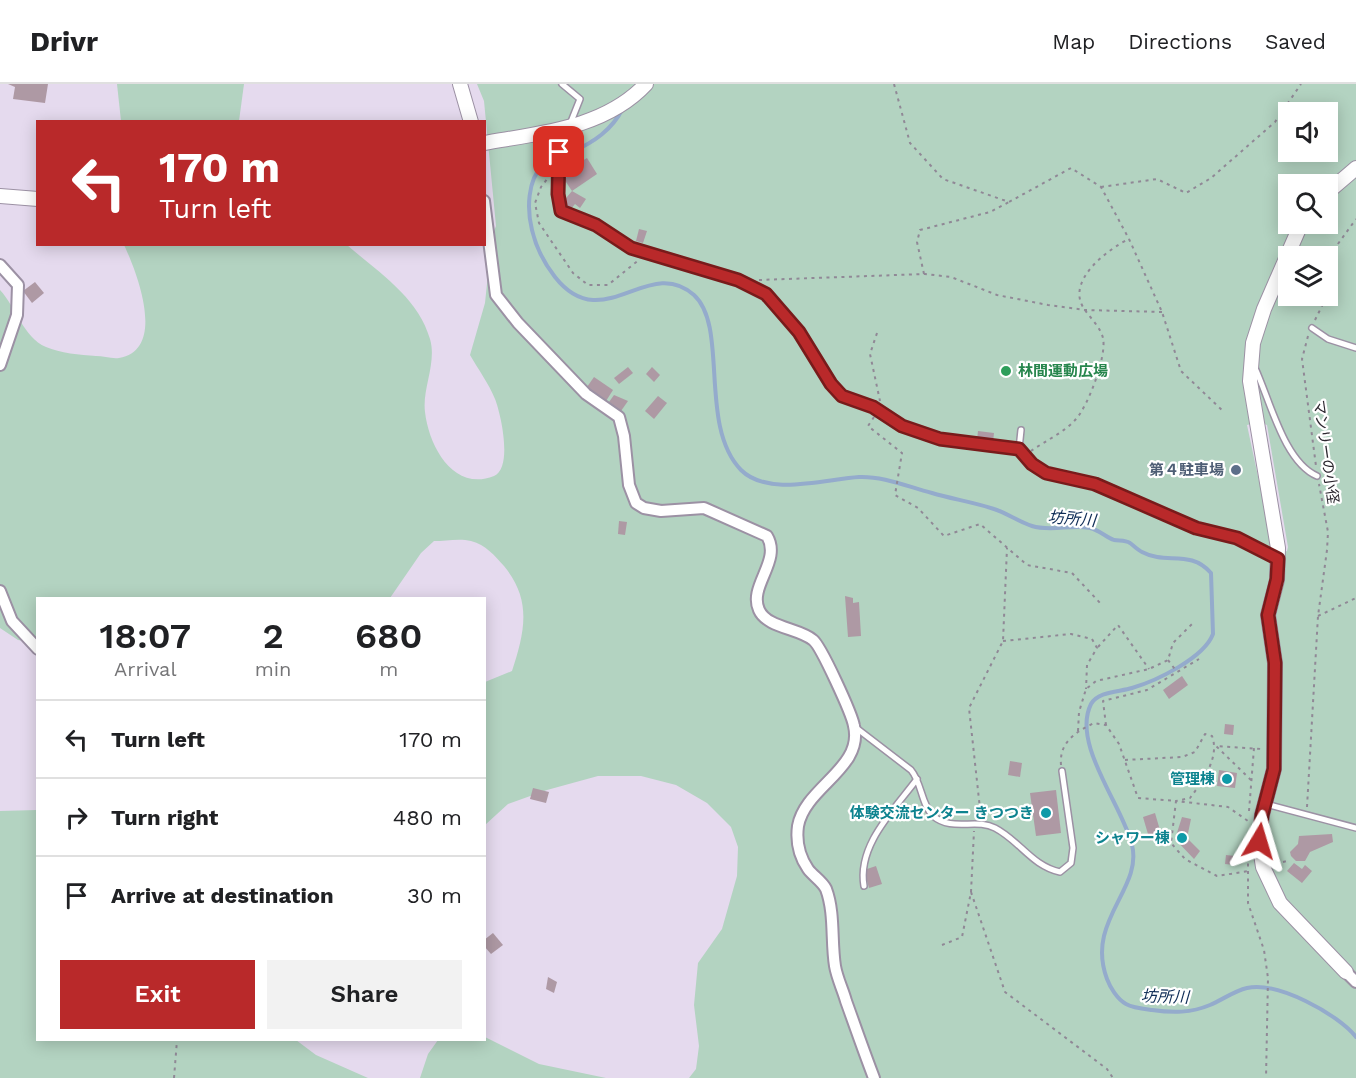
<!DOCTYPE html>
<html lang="en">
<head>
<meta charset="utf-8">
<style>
	:root { --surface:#fff; --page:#f2f2f2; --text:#202124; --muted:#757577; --line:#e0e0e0; --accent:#b9292a }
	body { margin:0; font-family:"Work Sans","Noto Sans JP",sans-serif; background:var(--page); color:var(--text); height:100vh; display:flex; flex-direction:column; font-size:22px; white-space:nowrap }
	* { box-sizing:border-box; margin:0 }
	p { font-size:20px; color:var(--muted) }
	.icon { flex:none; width:33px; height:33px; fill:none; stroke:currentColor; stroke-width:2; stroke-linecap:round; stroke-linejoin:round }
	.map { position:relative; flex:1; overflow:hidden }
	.drawer { position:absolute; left:36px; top:513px; width:450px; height:444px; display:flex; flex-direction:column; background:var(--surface); border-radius:0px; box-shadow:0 3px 15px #0003 }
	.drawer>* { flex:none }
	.top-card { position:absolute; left:36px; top:36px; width:450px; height:126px; border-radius:0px; box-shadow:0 3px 15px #0003; background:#b9292a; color:#fff; overflow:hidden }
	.buttons { position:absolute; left:1278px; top:18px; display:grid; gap:12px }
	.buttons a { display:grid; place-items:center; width:60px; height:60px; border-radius:0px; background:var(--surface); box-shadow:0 3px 15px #0003; font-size:30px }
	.pin { position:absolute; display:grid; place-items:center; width:51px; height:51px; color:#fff; margin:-26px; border-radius:12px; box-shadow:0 3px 9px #0006 }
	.me { position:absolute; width:66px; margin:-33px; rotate:7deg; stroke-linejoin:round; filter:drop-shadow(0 0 4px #0008) }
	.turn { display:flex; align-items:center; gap:21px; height:126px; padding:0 24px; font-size:27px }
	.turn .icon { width:78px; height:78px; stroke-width:2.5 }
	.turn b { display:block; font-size:42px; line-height:51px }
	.eta { display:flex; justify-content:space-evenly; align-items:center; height:102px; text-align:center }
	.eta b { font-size:36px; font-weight:600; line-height:42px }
	.cta { display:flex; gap:12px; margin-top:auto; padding:12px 24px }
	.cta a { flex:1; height:69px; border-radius:0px; background:var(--accent); color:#fff; font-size:24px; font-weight:600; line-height:69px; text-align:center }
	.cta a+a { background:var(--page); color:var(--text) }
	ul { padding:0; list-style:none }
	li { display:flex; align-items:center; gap:18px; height:78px; padding:0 24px; border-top:2px solid var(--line) }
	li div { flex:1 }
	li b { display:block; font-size:22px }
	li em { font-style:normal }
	header { display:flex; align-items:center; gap:36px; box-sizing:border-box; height:84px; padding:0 30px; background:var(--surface); border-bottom:2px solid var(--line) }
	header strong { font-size:28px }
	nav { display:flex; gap:33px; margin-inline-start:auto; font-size:21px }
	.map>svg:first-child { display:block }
</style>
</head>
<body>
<header>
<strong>Drivr</strong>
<nav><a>Map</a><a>Directions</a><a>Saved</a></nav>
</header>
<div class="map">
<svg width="1356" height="994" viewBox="0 0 1356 994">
	<rect width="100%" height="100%" fill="#e5daee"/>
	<g fill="#b3d3c1" fill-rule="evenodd">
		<path d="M 117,0 L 244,0 L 239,37 L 121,37 Z"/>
		<path d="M 477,0 L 1356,0 L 1356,994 L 689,994 L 696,985 L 699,962 L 694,921 L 698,879 L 722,845 L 737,792 L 738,763 L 731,743 L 707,719 L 676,701 L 641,692 L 598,692 L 547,706 L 508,720 L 485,741 L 485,598 L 512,587 C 525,547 532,516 504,482 C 494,471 486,461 471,457 C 460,454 445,457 434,457 L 421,469 L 390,514 L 38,514 L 37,559 L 18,556 L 0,544 L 0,206 C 16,223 23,253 46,263 C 60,269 80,271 96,272 C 103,272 112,275 119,274 C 168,266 136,186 124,161 L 347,161 C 378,188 418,213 430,255 C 437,279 422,305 425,328 C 429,363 454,408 494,392 C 513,384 501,330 495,315 C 489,300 478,285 470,271 L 485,219 L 492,152 L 496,142 L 484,17 ZM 1288,28 L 1328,28 L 1328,68 L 1288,68 ZM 1288,100 L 1328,100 L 1328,140 L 1288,140 ZM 1288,172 L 1328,172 L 1328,212 L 1288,212 ZM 1259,338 L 1267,341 L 1288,463 L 1287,467 L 1275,472 L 1247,341 Z"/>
		<path d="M 37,726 L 38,956 L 296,956 L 316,971 L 368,994 L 0,994 L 0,727 Z"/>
		<path d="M 485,953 L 539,980 L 606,994 L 420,994 L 428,970 L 438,956 L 484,956 Z"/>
	</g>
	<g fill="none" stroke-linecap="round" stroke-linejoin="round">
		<path stroke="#94abcc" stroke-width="4" d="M 623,24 C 612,46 594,58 572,68 C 563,72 551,73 543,81 C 527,96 527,126 532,146 C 536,163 544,179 555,193 C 603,254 648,170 694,211 C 729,243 698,342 741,386 C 768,413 826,395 859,393 C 884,392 908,403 932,409 C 952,415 973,418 994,425 C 1007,429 1019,438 1032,442 C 1051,448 1072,440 1090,444 C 1099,446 1106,453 1114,456 C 1120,457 1125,456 1130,459 C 1134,462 1138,466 1142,468 C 1166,481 1190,465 1211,489 L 1213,550 C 1204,574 1156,597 1132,604 C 1120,608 1098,607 1091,620 C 1071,660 1123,722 1132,761 C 1143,805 1085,837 1107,895 C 1110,903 1117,915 1126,920 C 1133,924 1144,925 1152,926 C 1173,929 1191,929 1210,921 C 1222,916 1234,907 1247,904 C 1277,897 1338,930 1356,953"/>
	</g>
	<g fill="#ae99a4">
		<path d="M 8,0 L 48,0 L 45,19 L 13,15 L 15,3 Z"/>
		<path d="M 587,74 L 597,90 L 572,107 L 564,95 L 580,84 L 577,80 Z"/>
		<path d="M 572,107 L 586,115 L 580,124 L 575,120 L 570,126 L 561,120 Z"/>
		<path d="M 639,145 L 647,147 L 643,159 L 636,157 Z"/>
		<path d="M 35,198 L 44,209 L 32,219 L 23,207 Z"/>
		<path d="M 628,283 L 633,289 L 619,300 L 614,294 Z"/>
		<path d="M 652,283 L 660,291 L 654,298 L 646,290 Z"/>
		<path d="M 594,293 L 613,306 L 606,317 L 587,303 Z"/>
		<path d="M 614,311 L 628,317 L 621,327 L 609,318 Z"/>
		<path d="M 658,312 L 667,319 L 654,335 L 645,327 Z"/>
		<path d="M 978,347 L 994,349 L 993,358 L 977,356 Z"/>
		<path d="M 619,437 L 627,438 L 625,451 L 618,450 Z"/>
		<path d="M 845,512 L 853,514 L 853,519 L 859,518 L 861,552 L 848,553 Z"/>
		<path d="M 1182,592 L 1188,601 L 1169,615 L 1163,606 Z"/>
		<path d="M 1225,640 L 1234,641 L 1233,651 L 1224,650 Z"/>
		<path d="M 1010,677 L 1022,679 L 1020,693 L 1008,691 Z"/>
		<path d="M 1219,686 L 1237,689 L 1235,704 L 1217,702 Z"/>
		<path d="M 533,704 L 549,708 L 546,719 L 530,715 Z"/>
		<path d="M 1056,706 L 1061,749 L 1036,752 L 1030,709 Z"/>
		<path d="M 1155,729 L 1162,753 L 1150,757 L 1143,733 Z"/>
		<path d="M 1182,733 L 1191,735 L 1187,754 L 1200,767 L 1194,775 L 1175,755 Z"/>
		<path d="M 1332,750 L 1333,758 L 1310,768 L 1305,777 L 1296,777 L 1291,772 L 1290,768 L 1298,760 L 1299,752 Z"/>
		<path d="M 1226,771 L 1235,772 L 1234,781 L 1225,780 Z"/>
		<path d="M 1294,779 L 1302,785 L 1305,781 L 1312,787 L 1302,799 L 1287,787 Z"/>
		<path d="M 876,782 L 882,800 L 869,804 L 864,786 Z"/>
		<path d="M 493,849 L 503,861 L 491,870 L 484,862 L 484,856 Z"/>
		<path d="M 548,893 L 557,898 L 554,909 L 546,905 Z"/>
	</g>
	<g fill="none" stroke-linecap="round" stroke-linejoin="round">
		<defs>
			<g id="service">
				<path d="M 562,0 L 580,15 L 559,68 L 558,110 L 561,127 L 566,130 L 596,141 L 631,164 L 738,196 L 766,210 L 799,248 L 831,300 L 849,316 L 873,323 L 916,349 L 1019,365 L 1032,380 L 1046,389 L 1095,400 L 1196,444 L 1237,454 L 1275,474"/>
				<path d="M 1312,244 L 1328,255 L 1356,264"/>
				<path d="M 1255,284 C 1270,316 1284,378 1317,392"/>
				<path d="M 1019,365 L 1021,346"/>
				<path d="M 855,643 L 911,686 C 922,699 921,720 933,732 C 952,748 976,734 995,744 C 1020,757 1032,782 1060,788 L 1071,779 L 1073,764 L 1062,687"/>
				<path d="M 1266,720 L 1356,744"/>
				<path d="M 864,802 C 857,761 894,726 917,695"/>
			</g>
			<g id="minor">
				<path d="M 484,117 L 496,211 L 518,239 L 586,310 L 619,333 L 624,352 L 629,401 L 636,419 L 644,424 L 661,427 L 704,424 L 767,452 C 782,477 748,502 759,526 C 767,544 799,544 813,556 C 821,562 852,630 854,642 C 864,684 805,703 798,742 C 796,757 799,772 808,785 C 813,792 822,797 826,805 C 835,829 831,857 835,882 C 837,894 843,906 846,917 C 855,942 864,968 874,994"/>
				<path d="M 0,181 L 18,201 L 17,231 L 0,281"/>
				<path d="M 0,507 L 12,537 L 38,565"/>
				<path d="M 1346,888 L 1356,898"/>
			</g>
			<g id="tertiary">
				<path d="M 460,0 L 471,38"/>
				<path d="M 484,59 C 541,49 605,44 646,0"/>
				<path d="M 1328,108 L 1356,84"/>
				<path d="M 0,112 L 38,115"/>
				<path d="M 1301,140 L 1264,225 L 1253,259 L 1250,297 L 1278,464 L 1277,496 L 1268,531 L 1275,579 L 1274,685 L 1262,731 L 1259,757 L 1263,783 L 1280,819 L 1346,888"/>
			</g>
		</defs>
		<use href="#service" stroke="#9c91a4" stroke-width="8"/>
		<use href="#minor" stroke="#9c91a4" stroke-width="14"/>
		<use href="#tertiary" stroke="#9c91a4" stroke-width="16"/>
		<g stroke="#908896" stroke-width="2" stroke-dasharray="3 4.5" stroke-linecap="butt">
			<path d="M 894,0 L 910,59 L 943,95 L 1009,118 L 1071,84 L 1101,103 L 1129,155 L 1162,228 L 1181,287 L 1224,328"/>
			<path d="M 551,90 L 541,103 L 535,119 L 539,139 L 573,189 L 588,201 L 608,201 L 640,175"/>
			<path d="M 1101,103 L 1157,95 L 1186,109 L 1211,94 L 1275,38 L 1301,0"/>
			<path d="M 924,190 L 917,158 L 920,146 L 990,128 L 1009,118"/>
			<path d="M 759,196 L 925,190 L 951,193 L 997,211 L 1048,221 L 1085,226 L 1162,228"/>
			<path d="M 1328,211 L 1335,164 L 1356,135"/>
			<path d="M 1315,236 L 1327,212"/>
			<path d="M 877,249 L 870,270 L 880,317"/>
			<path d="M 1308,252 L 1302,275 L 1316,382"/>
			<path d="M 874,333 L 868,342 L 902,369 L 895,411 L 918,424 L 944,452 L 980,440 L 1027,481 L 1072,489 L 1101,520"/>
			<path d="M 1031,367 C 1045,357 1065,348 1076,335 C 1088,322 1107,272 1103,254 C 1100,242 1089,233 1083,223 C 1067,196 1108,165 1129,155"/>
			<path d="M 1318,532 L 1356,514"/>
			<path d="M 1003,557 L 1071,550 L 1092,555 L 1097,564 L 1087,581 L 1086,605"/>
			<path d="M 1098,563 L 1118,541 L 1149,585"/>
			<path d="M 1168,576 L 1177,588"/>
			<path d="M 1106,641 L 1103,617 L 1147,606 L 1199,575"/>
			<path d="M 1078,647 L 1079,628 L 1086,605 L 1096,597 L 1149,585 L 1168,576 L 1173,559 L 1193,539"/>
			<path d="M 1125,676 L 1182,673 L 1195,668 L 1205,650 L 1212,652 C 1220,673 1203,697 1190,714 L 1176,717 L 1228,723 L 1248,737"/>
			<path d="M 1061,681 C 1059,658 1076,648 1094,639 L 1106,641 L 1119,660 L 1138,714 L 1176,717 L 1171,759 L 1185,775 L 1217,792 L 1249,787"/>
			<path d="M 1251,696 L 1216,662 L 1262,665"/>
			<path d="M 1307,723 L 1318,532 L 1327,466 L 1328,448 L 1319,400"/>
			<path d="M 1249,727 L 1254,664"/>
			<path d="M 981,734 L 969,624 L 1003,557 L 1007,464"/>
			<path d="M 1248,772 L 1248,819 L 1264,866 L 1268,894 L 1266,994"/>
			<path d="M 1283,778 L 1290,776"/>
			<path d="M 971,808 L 1005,908 L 1107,985 L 1113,994"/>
			<path d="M 942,861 L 962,853 L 971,808 L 974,747"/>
			<path d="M 174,994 L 177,956"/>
		</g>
		<use href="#service" stroke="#fff" stroke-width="5"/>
		<use href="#minor" stroke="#fff" stroke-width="10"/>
		<use href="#tertiary" stroke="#fff" stroke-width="14"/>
	</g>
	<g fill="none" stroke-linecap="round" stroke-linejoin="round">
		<defs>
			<path id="route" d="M 559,68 L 558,110 L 561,127 L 596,141 L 631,164 L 738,196 L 766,210 L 799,248 L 831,300 L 842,312 L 873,323 L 902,342 L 940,355 L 1019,365 L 1032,380 L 1046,389 L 1095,400 L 1196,444 L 1237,454 L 1278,475 L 1277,495 L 1268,531 L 1275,579 L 1274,685 L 1262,731 L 1259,757"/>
		</defs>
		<use href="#route" stroke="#781b1b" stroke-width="15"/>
		<use href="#route" stroke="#b9292a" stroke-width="10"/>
	</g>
	<circle fill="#2e9e5b" stroke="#fff" stroke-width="2" cx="1006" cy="287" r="6"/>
	<circle fill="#5c6f8a" stroke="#fff" stroke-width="2" cx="1236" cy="386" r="6"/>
	<g fill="#0f9aa8" stroke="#fff" stroke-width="2">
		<circle cx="1227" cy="695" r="6"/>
		<circle cx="1046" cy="729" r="6"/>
		<circle cx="1182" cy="754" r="6"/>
	</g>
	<g text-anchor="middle" stroke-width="4.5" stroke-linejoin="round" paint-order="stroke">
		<g font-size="15" font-weight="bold" fill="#27864d" stroke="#fff" text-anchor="start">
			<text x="1018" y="292">林間運動広場</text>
		</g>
		<g font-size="15" fill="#2c272f" stroke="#fff">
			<text transform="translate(1326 368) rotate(82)" y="5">マンリーの小径</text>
		</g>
		<g font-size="15" font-weight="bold" fill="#4e5e75" stroke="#fff" text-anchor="end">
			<text x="1224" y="391">第４駐車場</text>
		</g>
		<g font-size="15" font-weight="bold" fill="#0d838f" stroke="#fff" text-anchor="end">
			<text x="1215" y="700">管理棟</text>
			<text x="1034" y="734">体験交流センター きつつき</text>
			<text x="1170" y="759">シャワー棟</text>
		</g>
		<g font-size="16" font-style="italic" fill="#0e2c56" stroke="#fff">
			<text transform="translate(1072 434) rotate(5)" y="6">坊所川</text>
			<text transform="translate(1165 912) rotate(2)" y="6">坊所川</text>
		</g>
	</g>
</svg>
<div class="buttons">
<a><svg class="icon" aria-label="sound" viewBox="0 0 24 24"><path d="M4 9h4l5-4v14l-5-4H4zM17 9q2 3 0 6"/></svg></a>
<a><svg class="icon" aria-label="search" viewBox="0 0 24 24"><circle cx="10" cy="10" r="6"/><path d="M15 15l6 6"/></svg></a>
<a><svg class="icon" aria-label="layers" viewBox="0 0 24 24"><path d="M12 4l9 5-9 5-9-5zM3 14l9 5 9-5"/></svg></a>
</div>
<div class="pin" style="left:559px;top:68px;background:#d93025"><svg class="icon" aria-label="arrive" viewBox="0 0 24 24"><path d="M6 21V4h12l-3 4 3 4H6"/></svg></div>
<svg class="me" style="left:1259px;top:757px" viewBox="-20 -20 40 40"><path d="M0-17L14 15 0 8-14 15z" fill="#b9292a" stroke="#fff" stroke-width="4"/></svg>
<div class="top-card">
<div class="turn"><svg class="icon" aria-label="left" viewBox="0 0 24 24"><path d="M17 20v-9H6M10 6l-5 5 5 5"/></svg><div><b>170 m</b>Turn left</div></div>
</div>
<section class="drawer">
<div class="eta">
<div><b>18:07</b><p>Arrival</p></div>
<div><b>2</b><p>min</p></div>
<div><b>680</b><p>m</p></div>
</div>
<ul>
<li><svg class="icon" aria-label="left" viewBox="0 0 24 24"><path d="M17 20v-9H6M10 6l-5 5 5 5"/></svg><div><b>Turn left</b></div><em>170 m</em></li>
<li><svg class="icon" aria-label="right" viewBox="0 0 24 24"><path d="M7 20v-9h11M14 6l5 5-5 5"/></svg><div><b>Turn right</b></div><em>480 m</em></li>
<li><svg class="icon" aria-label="arrive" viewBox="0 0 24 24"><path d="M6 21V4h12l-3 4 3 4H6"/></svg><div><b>Arrive at destination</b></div><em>30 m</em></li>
</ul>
<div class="cta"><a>Exit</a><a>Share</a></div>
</section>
</div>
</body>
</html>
